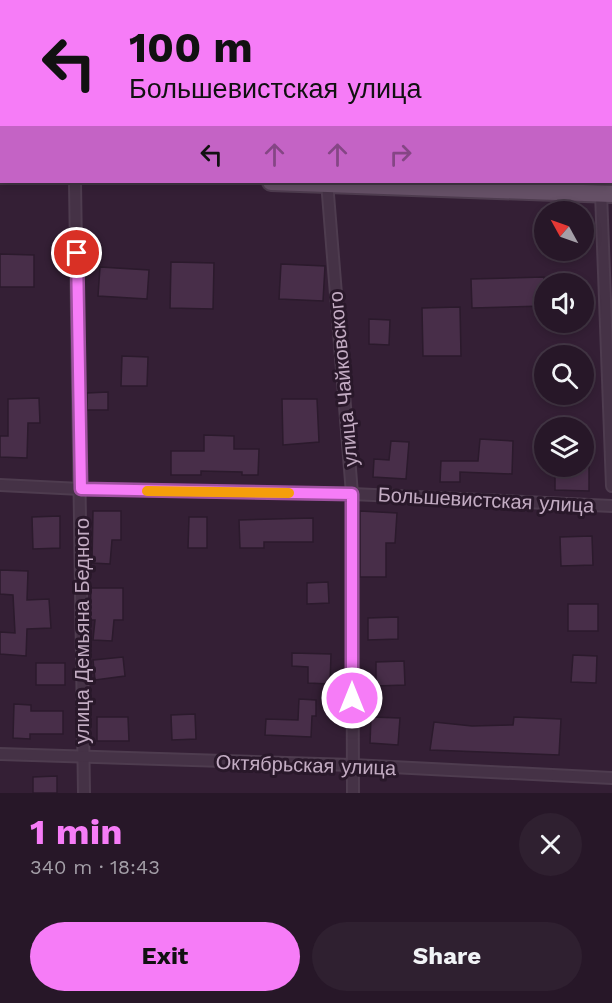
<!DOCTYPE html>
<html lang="en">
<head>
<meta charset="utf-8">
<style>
	:root { --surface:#271728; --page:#2f2030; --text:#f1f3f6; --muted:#a49fa8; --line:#433645; --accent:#f67cf7 }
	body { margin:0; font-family:"Work Sans",sans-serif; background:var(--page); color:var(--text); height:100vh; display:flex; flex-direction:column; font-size:22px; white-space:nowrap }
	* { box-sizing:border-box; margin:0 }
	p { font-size:20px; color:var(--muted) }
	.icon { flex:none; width:33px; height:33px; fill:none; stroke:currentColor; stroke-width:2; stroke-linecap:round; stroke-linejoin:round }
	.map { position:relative; height:793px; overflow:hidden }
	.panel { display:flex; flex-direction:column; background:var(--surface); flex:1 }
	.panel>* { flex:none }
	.hud { position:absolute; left:0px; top:0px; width:612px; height:183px; box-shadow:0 3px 9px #0003,0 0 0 2px var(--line); background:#f67cf7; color:#111; overflow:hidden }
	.needle { width:39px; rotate:310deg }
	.buttons { position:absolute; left:534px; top:201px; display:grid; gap:12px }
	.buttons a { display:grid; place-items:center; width:60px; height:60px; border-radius:50%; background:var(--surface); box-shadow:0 3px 9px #0003,0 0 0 2px var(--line); font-size:30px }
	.pin { position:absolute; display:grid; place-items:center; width:51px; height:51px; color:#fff; margin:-26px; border:3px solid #fff; border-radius:50%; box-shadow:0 2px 6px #0007 }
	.me { position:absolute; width:66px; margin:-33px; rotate:0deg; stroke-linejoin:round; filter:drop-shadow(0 0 4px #0008) }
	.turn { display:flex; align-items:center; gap:21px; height:126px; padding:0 30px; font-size:27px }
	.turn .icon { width:78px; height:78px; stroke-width:2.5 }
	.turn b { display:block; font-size:42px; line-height:51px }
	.lanes { display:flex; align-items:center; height:57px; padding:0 30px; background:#0003; justify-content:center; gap:30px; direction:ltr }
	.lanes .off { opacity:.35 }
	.round { display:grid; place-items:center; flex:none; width:63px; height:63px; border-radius:32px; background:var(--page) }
	.overview { display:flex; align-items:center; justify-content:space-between; height:102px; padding:0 30px }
	h1 { font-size:36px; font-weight:700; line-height:45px; color:var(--accent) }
	.primary-button { display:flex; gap:12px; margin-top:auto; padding:12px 30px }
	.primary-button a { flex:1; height:69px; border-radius:36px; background:var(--accent); color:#111; font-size:24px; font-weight:700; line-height:69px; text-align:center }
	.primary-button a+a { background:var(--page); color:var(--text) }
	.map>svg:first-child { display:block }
</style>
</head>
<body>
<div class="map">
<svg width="612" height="793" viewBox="0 0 612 793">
	<rect width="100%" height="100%" fill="#341f35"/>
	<g fill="#482e49" stroke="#2b1a2c" stroke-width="1.5">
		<path d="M 0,254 L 34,255 L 34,287 L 0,287 Z"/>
		<path d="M 171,262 L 214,263 L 213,309 L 170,308 Z"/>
		<path d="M 281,264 L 325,266 L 323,301 L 279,299 Z"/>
		<path d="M 100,267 L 149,270 L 147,299 L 98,296 Z"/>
		<path d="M 544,277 L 544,306 L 472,308 L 471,279 Z"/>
		<path d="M 460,307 L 461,356 L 423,356 L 422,308 Z"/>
		<path d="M 369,319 L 390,320 L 389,345 L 369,344 Z"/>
		<path d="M 122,356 L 148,357 L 147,386 L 121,386 Z"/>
		<path d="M 108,392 L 108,410 L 87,410 L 87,393 Z"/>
		<path d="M 39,398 L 40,423 L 28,423 L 27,458 L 0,457 L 0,436 L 8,436 L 8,399 Z"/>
		<path d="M 282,399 L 317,399 L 319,442 L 283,445 Z"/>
		<path d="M 204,435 L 234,436 L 234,449 L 259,449 L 258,475 L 242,475 L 242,472 L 201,471 L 201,475 L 171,475 L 171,451 L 204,451 Z"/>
		<path d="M 480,439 L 513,441 L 512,474 L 460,472 L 460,482 L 440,482 L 441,461 L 478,461 Z"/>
		<path d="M 391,441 L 409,442 L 406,479 L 373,477 L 374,459 L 389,460 Z"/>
		<path d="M 555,466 L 589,466 L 589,491 L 555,490 Z"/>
		<path d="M 93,511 L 121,511 L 121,540 L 112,540 L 110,564 L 92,563 Z"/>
		<path d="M 360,511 L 397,513 L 395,543 L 386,543 L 386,577 L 360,577 Z"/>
		<path d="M 60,516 L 60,548 L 33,549 L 32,517 Z"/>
		<path d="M 189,517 L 207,517 L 207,548 L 188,548 Z"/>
		<path d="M 313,518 L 313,542 L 264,542 L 264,548 L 240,548 L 239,520 Z"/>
		<path d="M 592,536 L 593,565 L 561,566 L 560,537 Z"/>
		<path d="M 0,570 L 28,571 L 27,600 L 49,599 L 51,628 L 27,629 L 26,656 L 0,654 L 0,632 L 15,633 L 13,595 L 0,594 Z"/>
		<path d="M 328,582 L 329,603 L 307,604 L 307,583 Z"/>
		<path d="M 91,588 L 123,588 L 123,620 L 114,620 L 112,641 L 93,640 L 95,620 L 90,620 Z"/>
		<rect x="568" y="604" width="30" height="27"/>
		<path d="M 398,617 L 398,639 L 368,640 L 368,618 Z"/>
		<path d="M 292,653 L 331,654 L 330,684 L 308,683 L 308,667 L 292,666 Z"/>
		<path d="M 573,655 L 597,656 L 596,683 L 571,682 Z"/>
		<path d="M 123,657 L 125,676 L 95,680 L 93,660 Z"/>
		<path d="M 404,661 L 405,685 L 376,686 L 376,662 Z"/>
		<rect x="36" y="663" width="29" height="22"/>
		<path d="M 299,699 L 316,700 L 316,716 L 312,716 L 311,737 L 265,735 L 266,719 L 298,720 Z"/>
		<path d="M 14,704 L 31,705 L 31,711 L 63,711 L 63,734 L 30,734 L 30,739 L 13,738 Z"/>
		<path d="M 195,714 L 196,739 L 172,740 L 171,715 Z"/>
		<path d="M 97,717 L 128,717 L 129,741 L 97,741 Z"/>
		<path d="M 371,717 L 400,718 L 398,745 L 370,743 Z"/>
		<path d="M 514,717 L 561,719 L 559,755 L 430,750 L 434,722 L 472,726 L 513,725 Z"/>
		<path d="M 57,776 L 57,793 L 33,793 L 33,777 Z"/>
	</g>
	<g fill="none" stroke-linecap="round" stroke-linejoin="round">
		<defs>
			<g id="street">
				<path d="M 68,0 L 68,2"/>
				<path d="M 323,0 L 323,2"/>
				<path d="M 592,2 L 593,0"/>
				<path d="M 75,182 L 84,793"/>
				<path d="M 327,182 L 352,494 L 353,793"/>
				<path d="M 601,193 L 612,486"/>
				<path d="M 0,485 L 81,489 L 352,494 L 612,506"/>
				<path d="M 0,754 L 352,765 L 612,778"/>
			</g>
			<g id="primary">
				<path d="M 0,175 L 2,175"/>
				<path d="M 271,182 L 612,194"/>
			</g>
		</defs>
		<use href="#street" stroke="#4e3c4f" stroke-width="14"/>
		<use href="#primary" stroke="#4e3c4f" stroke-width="20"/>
		<use href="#street" stroke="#453246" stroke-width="10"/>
		<use href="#primary" stroke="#655066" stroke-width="16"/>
	</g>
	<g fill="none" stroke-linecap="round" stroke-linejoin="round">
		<defs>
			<path id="route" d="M 77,253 L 81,489 L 352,494 L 352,698"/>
		</defs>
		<use href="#route" stroke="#a051a1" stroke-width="15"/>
		<use href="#route" stroke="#f67cf7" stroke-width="10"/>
		<path stroke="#f59e0b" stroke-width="10" d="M 147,491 L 289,493"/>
	</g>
	<g text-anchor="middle" stroke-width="6" stroke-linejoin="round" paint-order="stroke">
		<g font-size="20" fill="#c3acc3" stroke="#29182a">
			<text transform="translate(343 379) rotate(-95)" y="7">улица Чайковского</text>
			<text transform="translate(486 500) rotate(3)" y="7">Большевистская улица</text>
			<text transform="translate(82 631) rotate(-90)" y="7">улица Демьяна Бедного</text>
			<text transform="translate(306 765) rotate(2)" y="7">Октябрьская улица</text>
		</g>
	</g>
</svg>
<div class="buttons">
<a><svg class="needle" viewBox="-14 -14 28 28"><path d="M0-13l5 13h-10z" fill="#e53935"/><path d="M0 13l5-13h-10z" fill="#a49fa8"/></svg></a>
<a><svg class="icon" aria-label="sound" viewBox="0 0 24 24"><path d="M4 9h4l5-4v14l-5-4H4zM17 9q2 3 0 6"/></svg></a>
<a><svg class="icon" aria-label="search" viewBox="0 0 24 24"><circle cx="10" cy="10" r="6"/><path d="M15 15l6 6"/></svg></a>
<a><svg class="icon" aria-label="layers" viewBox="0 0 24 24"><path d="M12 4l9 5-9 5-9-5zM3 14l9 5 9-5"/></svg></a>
</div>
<div class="pin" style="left:77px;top:253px;background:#d93025"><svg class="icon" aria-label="arrive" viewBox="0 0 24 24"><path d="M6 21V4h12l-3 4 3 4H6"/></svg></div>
<svg class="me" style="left:352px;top:698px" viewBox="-20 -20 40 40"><circle r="17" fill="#f67cf7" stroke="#fff" stroke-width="3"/><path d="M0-11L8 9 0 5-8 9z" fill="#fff"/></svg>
<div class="hud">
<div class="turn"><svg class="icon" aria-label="left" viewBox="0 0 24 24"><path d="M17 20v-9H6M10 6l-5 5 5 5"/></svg><div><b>100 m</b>Большевистская улица</div></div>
<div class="lanes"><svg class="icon" aria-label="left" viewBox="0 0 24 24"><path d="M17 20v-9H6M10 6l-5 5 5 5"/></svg><svg class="icon off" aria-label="ahead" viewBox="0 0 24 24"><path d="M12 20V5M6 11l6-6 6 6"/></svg><svg class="icon off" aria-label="ahead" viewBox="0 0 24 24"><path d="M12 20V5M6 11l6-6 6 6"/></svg><svg class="icon off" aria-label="right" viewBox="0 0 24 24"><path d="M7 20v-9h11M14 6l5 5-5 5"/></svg></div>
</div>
</div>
<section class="panel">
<div class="overview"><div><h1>1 min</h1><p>340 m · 18:43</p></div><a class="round"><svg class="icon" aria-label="close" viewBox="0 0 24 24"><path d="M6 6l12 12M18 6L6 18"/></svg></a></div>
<div class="primary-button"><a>Exit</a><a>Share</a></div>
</section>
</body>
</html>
